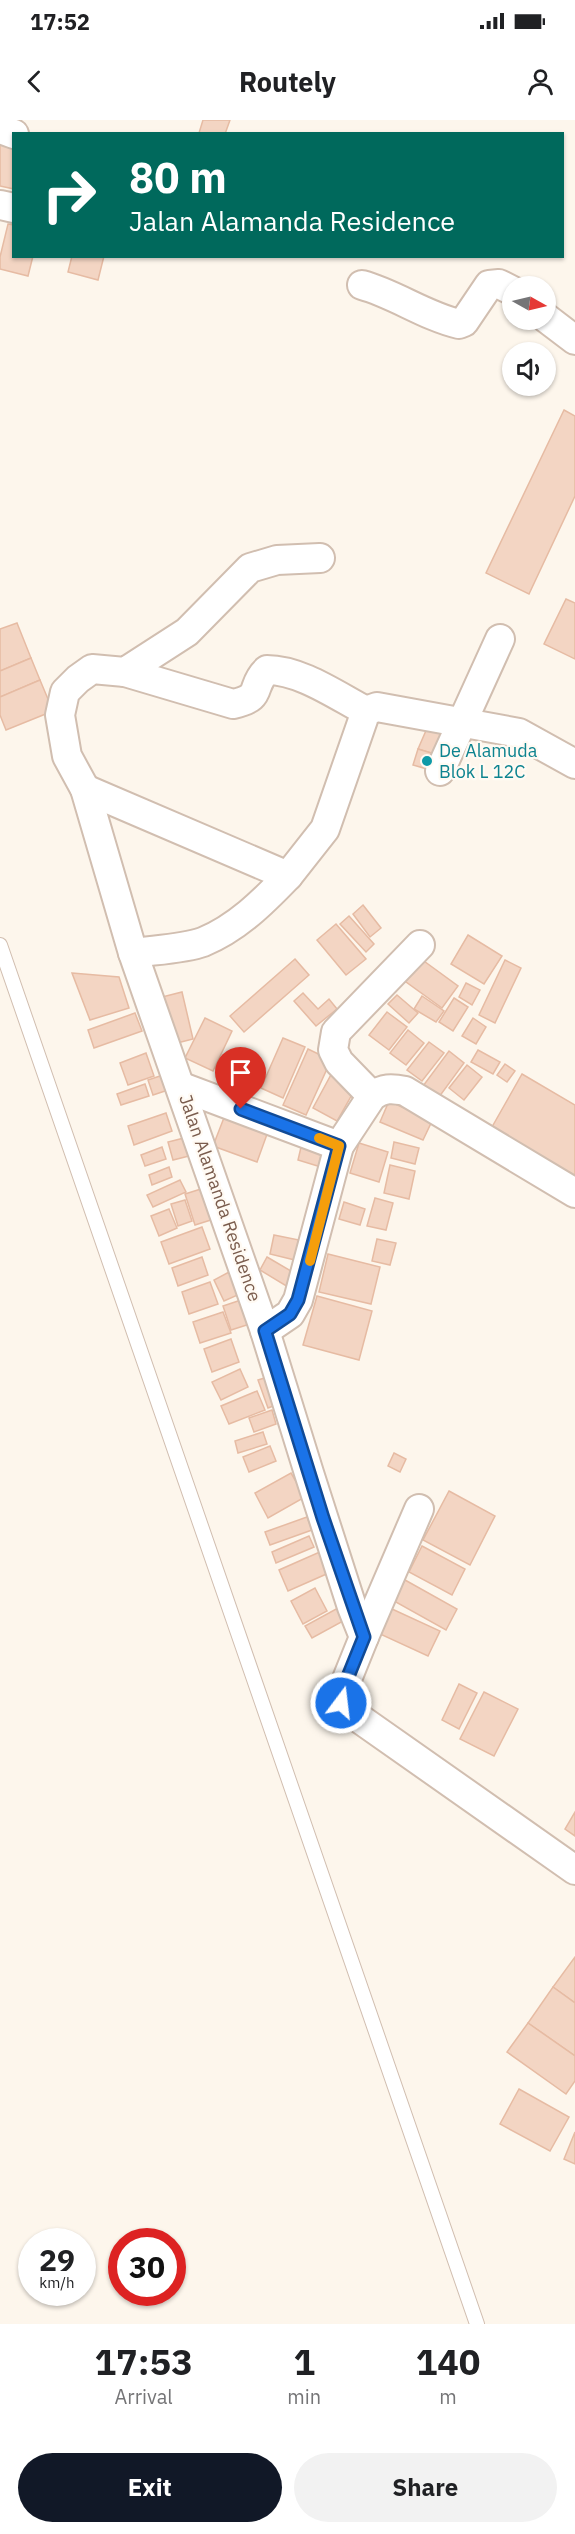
<!DOCTYPE html>
<html lang="en">
<head>
<meta charset="utf-8">
<style>
	:root { --surface:#fff; --page:#f2f2f2; --text:#202124; --muted:#757577; --accent:#111827 }
	body { margin:0; font-family:"IBM Plex Sans",sans-serif; background:var(--page); color:var(--text); height:100vh; display:flex; flex-direction:column; font-size:22px; white-space:nowrap }
	* { box-sizing:border-box; margin:0 }
	p { font-size:20px; color:var(--muted) }
	.icon { flex:none; width:33px; height:33px; fill:none; stroke:currentColor; stroke-width:2; stroke-linecap:round; stroke-linejoin:round }
	.map { position:relative; height:2204px; overflow:hidden }
	.sheet { display:flex; flex-direction:column; background:var(--surface); flex:1 }
	.sheet>* { flex:none }
	.top-card { position:absolute; left:12px; top:12px; width:552px; height:126px; border-radius:0px; box-shadow:0 2px 4px #0004; background:#00695c; color:#fff; overflow:hidden }
	.needle { width:39px; rotate:98deg }
	.fabs { position:absolute; left:502px; top:156px; display:grid; gap:12px }
	.fabs a { display:grid; place-items:center; width:54px; height:54px; border-radius:50%; background:var(--surface); box-shadow:0 2px 4px #0004; font-size:30px }
	.speed { position:absolute; left:18px; top:2108px; display:flex; gap:12px; font-size:30px; font-weight:700; text-align:center }
	.speed>* { display:grid; place-content:center; width:78px; height:78px; border-radius:50%; background:var(--surface); box-shadow:0 2px 4px #0004; line-height:1 }
	.speed small { font-size:15px; font-weight:400 }
	.speed .limit { border:9px solid #d22; background:#fff; color:#111 }
	.pin { position:absolute; display:grid; place-items:center; width:51px; height:51px; color:#fff; margin:-62px -26px; border-radius:50% 50% 50% 0; rotate:-45deg; box-shadow:0 0 6px #0007 }
	.pin .icon { rotate:45deg }
	.me { position:absolute; width:66px; margin:-33px; rotate:15deg; stroke-linejoin:round; filter:drop-shadow(0 0 4px #0008) }
	.turn { display:flex; align-items:center; gap:21px; height:126px; padding:0 18px; font-size:27px }
	.turn .icon { width:78px; height:78px; stroke-width:2.5 }
	.turn b { display:block; font-size:42px; line-height:51px }
	.eta { display:flex; justify-content:space-evenly; align-items:center; height:102px; text-align:center }
	.eta b { font-size:36px; font-weight:800; line-height:42px }
	.cta { display:flex; gap:12px; margin-top:auto; padding:12px 18px }
	.cta a { flex:1; height:69px; border-radius:36px; background:var(--accent); color:#fff; font-size:24px; font-weight:800; line-height:69px; text-align:center }
	.cta a+a { background:var(--page); color:var(--text) }
	.status { display:flex; justify-content:space-between; align-items:center; height:42px; padding:0 30px; background:var(--surface); direction:ltr }
	.status svg { height:16px; fill:currentColor }
	header { display:flex; justify-content:space-between; align-items:center; height:78px; padding:0 18px; background:var(--surface); font-size:27px; font-weight:800 }
	.map>svg:first-child { display:block }
</style>
</head>
<body>
<div class="status"><b>17:52</b><svg viewBox="0 0 49 12"><path d="M0 12V9h3v3zM5 12V6h3v6zM10 12V3h3v9zM15 12V0h3v12zM26 1h20v11H26zM47 4h2v5h-2z"/></svg></div>
<header><svg class="icon" aria-label="back" viewBox="0 0 24 24"><path d="M15 5l-7 7 7 7"/></svg>Routely<svg class="icon" aria-label="person" viewBox="0 0 24 24"><circle cx="12" cy="8" r="4"/><path d="M4 21q1-7 8-7t8 7"/></svg></header>
<div class="map">
<svg width="575" height="2204" viewBox="0 0 575 2204">
	<rect width="100%" height="100%" fill="#fdf6ec"/>
	<g fill="#f3d5c3" stroke="#e6bba3" stroke-width="1.5">
		<path d="M 203,0 L 230,0 L 225,14 L 199,13 Z"/>
		<path d="M 0,20 L 14,22 L 14,69 L 0,66 Z"/>
		<path d="M 8,104 L 14,105 L 14,136 L 33,136 L 28,156 L 0,149 L 0,137 Z"/>
		<path d="M 72,136 L 104,136 L 98,160 L 68,152 Z"/>
		<path d="M 564,290 L 575,296 L 575,376 L 529,474 L 486,453 Z"/>
		<path d="M 566,479 L 575,483 L 575,539 L 544,524 Z"/>
		<path d="M 17,503 L 31,538 L 0,551 L 0,509 Z"/>
		<path d="M 31,538 L 40,560 L 0,577 L 0,551 Z"/>
		<path d="M 40,560 L 53,591 L 6,610 L 0,595 L 0,577 Z"/>
		<path d="M 428,606 L 450,614 L 441,636 L 418,629 Z"/>
		<path d="M 418,629 L 441,636 L 434,651 L 413,645 Z"/>
		<path d="M 363,785 L 381,808 L 370,817 L 353,794 Z"/>
		<path d="M 349,796 L 374,824 L 366,832 L 340,804 Z"/>
		<path d="M 336,804 L 366,839 L 346,855 L 317,820 Z"/>
		<path d="M 468,815 L 502,836 L 484,864 L 451,844 Z"/>
		<path d="M 417,836 L 458,866 L 442,888 L 402,859 Z"/>
		<path d="M 295,839 L 309,855 L 244,912 L 230,896 Z"/>
		<path d="M 505,840 L 521,848 L 495,903 L 479,895 Z"/>
		<path d="M 72,853 L 119,857 L 129,888 L 90,900 Z"/>
		<path d="M 466,863 L 480,870 L 472,885 L 459,877 Z"/>
		<path d="M 182,872 L 193,919 L 173,924 L 162,877 Z"/>
		<path d="M 303,873 L 318,889 L 329,879 L 337,889 L 316,906 L 294,881 Z"/>
		<path d="M 397,875 L 418,893 L 409,903 L 388,884 Z"/>
		<path d="M 422,876 L 444,891 L 436,902 L 414,889 Z"/>
		<path d="M 454,878 L 468,887 L 453,911 L 439,902 Z"/>
		<path d="M 387,892 L 407,907 L 389,930 L 369,915 Z"/>
		<path d="M 135,893 L 142,911 L 94,928 L 88,910 Z"/>
		<path d="M 205,898 L 232,911 L 213,951 L 185,938 Z"/>
		<path d="M 473,898 L 486,907 L 476,924 L 462,916 Z"/>
		<path d="M 408,910 L 424,923 L 406,945 L 390,933 Z"/>
		<path d="M 283,918 L 305,927 L 283,978 L 261,968 Z"/>
		<path d="M 429,922 L 444,933 L 422,961 L 407,950 Z"/>
		<path d="M 308,929 L 331,940 L 306,995 L 283,985 Z"/>
		<path d="M 478,930 L 500,942 L 493,954 L 471,942 Z"/>
		<path d="M 449,931 L 464,943 L 439,977 L 423,966 Z"/>
		<path d="M 146,933 L 154,956 L 128,965 L 120,943 Z"/>
		<path d="M 241,938 L 262,944 L 253,973 L 232,966 Z"/>
		<path d="M 505,944 L 515,951 L 507,962 L 497,955 Z"/>
		<path d="M 467,945 L 482,957 L 464,980 L 449,968 Z"/>
		<path d="M 333,951 L 358,964 L 337,1001 L 313,988 Z"/>
		<path d="M 166,954 L 171,969 L 153,975 L 148,960 Z"/>
		<path d="M 522,954 L 575,985 L 575,1056 L 492,1007 Z"/>
		<path d="M 145,964 L 149,976 L 121,985 L 117,974 Z"/>
		<path d="M 389,981 L 432,1001 L 423,1020 L 380,1002 Z"/>
		<path d="M 227,990 L 270,1006 L 257,1042 L 213,1026 Z"/>
		<path d="M 166,993 L 172,1011 L 134,1025 L 128,1006 Z"/>
		<path d="M 188,1017 L 193,1035 L 173,1040 L 168,1022 Z"/>
		<path d="M 394,1022 L 419,1028 L 415,1044 L 391,1038 Z"/>
		<path d="M 302,1023 L 326,1030 L 321,1047 L 298,1040 Z"/>
		<path d="M 359,1023 L 388,1032 L 379,1062 L 350,1053 Z"/>
		<path d="M 162,1027 L 166,1039 L 145,1046 L 141,1035 Z"/>
		<path d="M 390,1045 L 415,1051 L 409,1079 L 384,1073 Z"/>
		<path d="M 169,1047 L 172,1057 L 152,1065 L 149,1055 Z"/>
		<path d="M 180,1060 L 186,1072 L 153,1087 L 147,1075 Z"/>
		<path d="M 204,1068 L 214,1099 L 195,1105 L 185,1074 Z"/>
		<path d="M 375,1078 L 393,1083 L 386,1110 L 367,1106 Z"/>
		<path d="M 185,1080 L 192,1101 L 178,1106 L 171,1084 Z"/>
		<path d="M 344,1082 L 365,1089 L 360,1105 L 339,1099 Z"/>
		<path d="M 169,1089 L 177,1108 L 159,1116 L 151,1096 Z"/>
		<path d="M 202,1107 L 210,1129 L 169,1144 L 161,1122 Z"/>
		<path d="M 274,1115 L 304,1121 L 299,1141 L 270,1134 Z"/>
		<path d="M 377,1119 L 396,1123 L 390,1145 L 372,1141 Z"/>
		<path d="M 328,1134 L 380,1147 L 371,1184 L 319,1172 Z"/>
		<path d="M 202,1137 L 208,1155 L 178,1166 L 172,1148 Z"/>
		<path d="M 267,1137 L 296,1154 L 288,1167 L 260,1150 Z"/>
		<path d="M 229,1152 L 240,1174 L 224,1181 L 214,1160 Z"/>
		<path d="M 210,1162 L 218,1184 L 189,1194 L 182,1172 Z"/>
		<path d="M 317,1176 L 372,1191 L 359,1240 L 303,1225 Z"/>
		<path d="M 244,1179 L 253,1203 L 231,1210 L 223,1186 Z"/>
		<path d="M 223,1192 L 231,1213 L 200,1223 L 193,1202 Z"/>
		<path d="M 231,1219 L 239,1242 L 212,1252 L 204,1229 Z"/>
		<path d="M 240,1249 L 248,1267 L 221,1280 L 212,1262 Z"/>
		<path d="M 274,1255 L 284,1282 L 268,1288 L 258,1260 Z"/>
		<path d="M 257,1271 L 265,1290 L 229,1304 L 221,1286 Z"/>
		<path d="M 272,1290 L 276,1304 L 254,1312 L 249,1298 Z"/>
		<path d="M 263,1312 L 267,1324 L 238,1333 L 235,1321 Z"/>
		<path d="M 270,1326 L 276,1341 L 249,1352 L 243,1337 Z"/>
		<path d="M 394,1333 L 406,1339 L 400,1352 L 388,1346 Z"/>
		<path d="M 291,1353 L 305,1377 L 268,1398 L 255,1373 Z"/>
		<path d="M 449,1371 L 495,1396 L 470,1445 L 423,1420 Z"/>
		<path d="M 307,1397 L 312,1410 L 270,1425 L 265,1412 Z"/>
		<path d="M 309,1416 L 314,1427 L 276,1443 L 272,1432 Z"/>
		<path d="M 422,1426 L 465,1449 L 452,1475 L 409,1452 Z"/>
		<path d="M 322,1431 L 331,1452 L 288,1471 L 279,1450 Z"/>
		<path d="M 405,1460 L 457,1489 L 446,1510 L 394,1481 Z"/>
		<path d="M 315,1468 L 327,1491 L 303,1504 L 291,1481 Z"/>
		<path d="M 338,1488 L 345,1500 L 312,1518 L 305,1506 Z"/>
		<path d="M 392,1489 L 440,1511 L 428,1536 L 380,1514 Z"/>
		<path d="M 459,1564 L 477,1573 L 459,1609 L 442,1600 Z"/>
		<path d="M 484,1572 L 518,1589 L 494,1636 L 460,1619 Z"/>
		<path d="M 575,1692 L 575,1716 L 565,1709 Z"/>
		<path d="M 575,1837 L 575,1883 L 553,1867 Z"/>
		<path d="M 553,1867 L 575,1883 L 575,1936 L 528,1903 Z"/>
		<path d="M 528,1903 L 575,1936 L 575,1961 L 566,1974 L 507,1932 Z"/>
		<path d="M 519,1969 L 569,1997 L 550,2031 L 500,2004 Z"/>
		<path d="M 575,2012 L 575,2044 L 564,2039 Z"/>
	</g>
	<g fill="none" stroke-linecap="round" stroke-linejoin="round">
		<defs>
			<path id="service" d="M 0,825 L 477,2204"/>
			<g id="minor">
				<path d="M 0,9 L 14,14"/>
				<path d="M 0,85 L 14,88"/>
				<path d="M 362,165 C 395,174 425,196 459,204 L 464,202 L 489,165 L 499,164 L 513,171"/>
				<path d="M 546,198 L 575,220"/>
				<path d="M 320,438 L 277,440 L 250,448 L 187,512 L 125,552 L 92,549 L 78,559 L 65,572 L 60,595 L 67,636 L 85,669 L 133,833 L 265,1211 L 309,1353 L 352,1487 L 364,1517 L 341,1574 L 343,1587 L 575,1750"/>
				<path d="M 125,552 L 233,584 C 265,577 249,567 267,550 C 301,550 337,576 366,591"/>
				<path d="M 440,651 L 500,519"/>
				<path d="M 85,669 L 288,756 L 325,709 L 366,591 L 377,587 L 519,613 L 575,644"/>
				<path d="M 133,833 C 153,830 184,829 203,822 C 237,808 263,782 288,756"/>
				<path d="M 182,967 L 339,1026"/>
				<path d="M 372,976 L 339,942 L 333,930 L 336,912 L 420,825"/>
				<path d="M 265,1211 L 290,1194 L 298,1180 L 339,1026 L 372,976 C 384,968 391,968 405,971 L 575,1073"/>
				<path d="M 364,1517 L 419,1389"/>
			</g>
		</defs>
		<use href="#service" stroke="#d1beb0" stroke-width="16"/>
		<use href="#minor" stroke="#d1beb0" stroke-width="32"/>
		<use href="#service" stroke="#fff" stroke-width="14"/>
		<use href="#minor" stroke="#fff" stroke-width="28"/>
	</g>
	<g fill="none" stroke-linecap="round" stroke-linejoin="round">
		<defs>
			<path id="route" d="M 241,989 L 339,1026 L 298,1180 L 290,1194 L 265,1211 L 323,1398 L 364,1517 L 341,1574 L 341,1583"/>
		</defs>
		<use href="#route" stroke="#114b97" stroke-width="15"/>
		<use href="#route" stroke="#1a73e8" stroke-width="10"/>
		<path stroke="#f59e0b" stroke-width="10" d="M 310,1141 L 339,1026 L 319,1018"/>
	</g>
	<circle fill="#0f9aa8" stroke="#fffaf3" stroke-width="2" cx="427" cy="641" r="6"/>
	<g text-anchor="middle" stroke-width="4.5" stroke-linejoin="round" paint-order="stroke">
		<g font-size="18" fill="#0d838f" stroke="#fffaf3" text-anchor="start">
			<text x="439" y="637">De Alamuda<tspan x="439" dy="21">Blok L 12C</tspan></text>
		</g>
		<g font-size="18" fill="#7a5c4d" stroke="#fffaf3">
			<text transform="translate(220 1078) rotate(71)" y="6">Jalan Alamanda Residence</text>
		</g>
	</g>
</svg>
<div class="fabs">
<a><svg class="needle" viewBox="-14 -14 28 28"><path d="M0-13l5 13h-10z" fill="#e53935"/><path d="M0 13l5-13h-10z" fill="#757577"/></svg></a>
<a><svg class="icon" aria-label="sound" viewBox="0 0 24 24"><path d="M4 9h4l5-4v14l-5-4H4zM17 9q2 3 0 6"/></svg></a>
</div>
<div class="speed"><div>29<small>km/h</small></div><div class="limit">30</div></div>
<div class="pin" style="left:241px;top:989px;background:#d93025"><svg class="icon" aria-label="arrive" viewBox="0 0 24 24"><path d="M6 21V4h12l-3 4 3 4H6"/></svg></div>
<svg class="me" style="left:341px;top:1583px" viewBox="-20 -20 40 40"><circle r="17" fill="#1a73e8" stroke="#fff" stroke-width="3"/><path d="M0-11L8 9 0 5-8 9z" fill="#fff"/></svg>
<div class="top-card">
<div class="turn"><svg class="icon" aria-label="right" viewBox="0 0 24 24"><path d="M7 20v-9h11M14 6l5 5-5 5"/></svg><div><b>80 m</b>Jalan Alamanda Residence</div></div>
</div>
</div>
<section class="sheet">
<div class="eta">
<div><b>17:53</b><p>Arrival</p></div>
<div><b>1</b><p>min</p></div>
<div><b>140</b><p>m</p></div>
</div>
<div class="cta"><a>Exit</a><a>Share</a></div>
</section>
</body>
</html>
